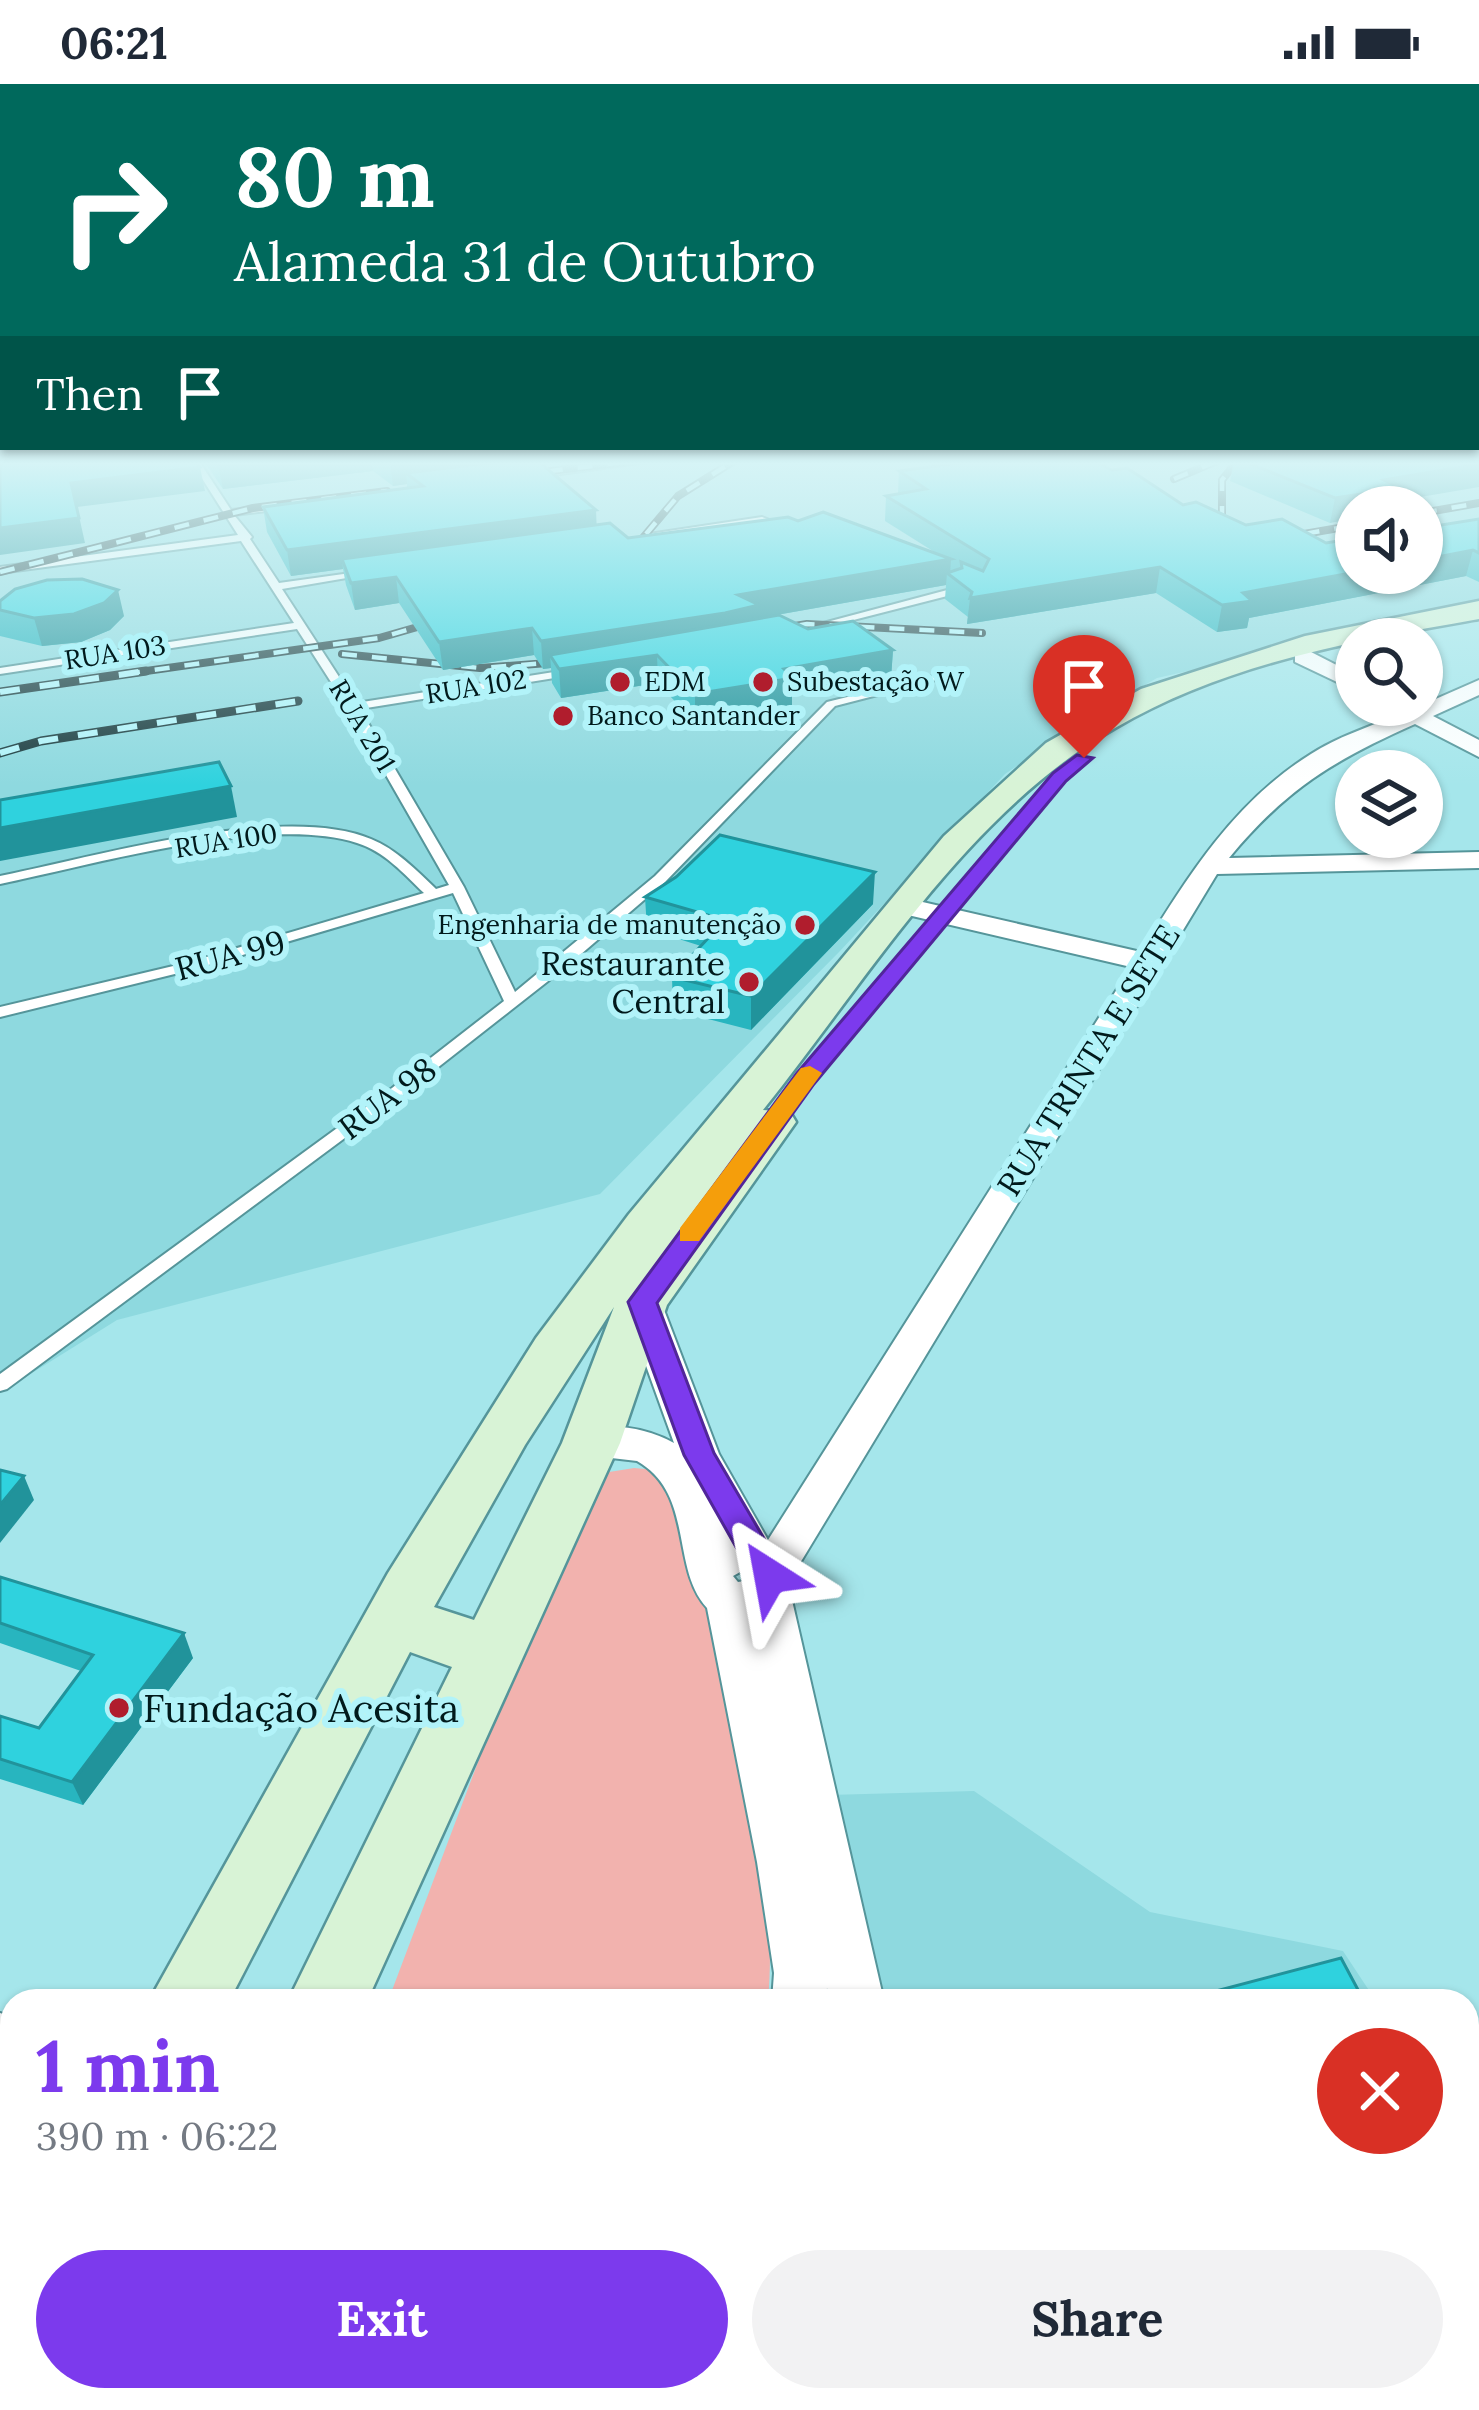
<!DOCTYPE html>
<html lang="en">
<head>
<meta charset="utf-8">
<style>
	:root { --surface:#fff; --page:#f2f2f3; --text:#1f2937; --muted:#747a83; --accent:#7c3aed }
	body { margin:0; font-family:Lora,serif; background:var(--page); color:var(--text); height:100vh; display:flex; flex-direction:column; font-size:45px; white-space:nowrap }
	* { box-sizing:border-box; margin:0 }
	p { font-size:39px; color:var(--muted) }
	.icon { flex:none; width:66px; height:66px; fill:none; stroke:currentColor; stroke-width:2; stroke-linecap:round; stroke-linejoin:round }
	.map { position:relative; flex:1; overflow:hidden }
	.sheet { position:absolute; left:0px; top:1905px; width:1479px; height:423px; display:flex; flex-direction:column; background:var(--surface); border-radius:36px 36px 0 0; box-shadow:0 3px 9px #0004 }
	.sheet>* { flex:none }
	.top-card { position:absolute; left:0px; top:0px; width:1479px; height:366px; box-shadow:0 3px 9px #0004; background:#00695c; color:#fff; overflow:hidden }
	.controls { position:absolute; left:1335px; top:402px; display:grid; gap:24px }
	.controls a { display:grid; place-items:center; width:108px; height:108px; border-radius:50%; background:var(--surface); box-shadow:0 3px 9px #0004; font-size:60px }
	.pin { position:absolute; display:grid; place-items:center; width:102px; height:102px; color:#fff; margin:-123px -51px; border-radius:50% 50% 50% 0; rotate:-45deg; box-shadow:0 0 12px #0007 }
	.pin .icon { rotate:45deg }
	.me { position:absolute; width:132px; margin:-66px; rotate:326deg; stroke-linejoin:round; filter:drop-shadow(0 0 9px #0008) }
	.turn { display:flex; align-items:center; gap:42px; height:252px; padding:0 36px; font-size:54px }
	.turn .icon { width:156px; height:156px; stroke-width:2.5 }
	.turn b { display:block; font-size:84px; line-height:102px }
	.then { display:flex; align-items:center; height:114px; padding:0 36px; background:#0003; gap:24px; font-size:45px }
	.round { display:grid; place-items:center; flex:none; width:126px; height:126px; border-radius:63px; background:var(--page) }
	.head { display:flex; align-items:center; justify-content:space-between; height:204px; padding:0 36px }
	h1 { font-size:72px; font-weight:700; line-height:90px; color:var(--accent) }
	.button { display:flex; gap:24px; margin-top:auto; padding:24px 36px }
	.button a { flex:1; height:138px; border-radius:72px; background:var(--accent); color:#fff; font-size:48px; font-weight:700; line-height:138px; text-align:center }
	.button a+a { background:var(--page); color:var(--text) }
	.status { display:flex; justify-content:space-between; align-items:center; height:84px; padding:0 60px; background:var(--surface); direction:ltr }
	.status svg { height:33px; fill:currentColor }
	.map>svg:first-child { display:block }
</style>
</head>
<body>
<div class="status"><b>06:21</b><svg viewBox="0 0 49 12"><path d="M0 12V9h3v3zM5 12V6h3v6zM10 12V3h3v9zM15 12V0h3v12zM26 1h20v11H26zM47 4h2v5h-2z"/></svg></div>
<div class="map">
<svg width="1479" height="2326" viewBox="0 0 1479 2326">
	<rect width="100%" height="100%" fill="#a5e6eb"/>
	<g fill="#8ed9df" fill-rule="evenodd">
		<path d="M 0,377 L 1479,377 L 1479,522 L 1157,594 L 1088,634 L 1005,690 L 840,867 L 600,1110 L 117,1236 L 0,1309 ZM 1356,423 L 1422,423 L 1422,489 L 1356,489 Z"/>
		<path d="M 974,1707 L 1150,1828 L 1343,1867 L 1376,1917 L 857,1917 L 792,1712 Z"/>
		<path d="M 1467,2083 L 1479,2106 L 1479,2326 L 986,2326 L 983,2316 L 1467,2316 Z"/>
	</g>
	<g fill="#f2b2ae">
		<path d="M 634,1384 L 656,1386 L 682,1415 C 718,1568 782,1761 768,1917 L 388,1917 L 579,1410 L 603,1389 Z"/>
		<path d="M 759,2316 L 915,2316 L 918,2326 L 757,2326 Z"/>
	</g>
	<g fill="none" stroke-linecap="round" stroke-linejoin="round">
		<defs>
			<g id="lane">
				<path d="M 191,377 L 199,377 L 231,426 L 287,420 L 284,425 L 234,431 L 252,453 L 250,455 L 279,499 L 365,487 L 370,490 L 282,505 L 356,619 L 573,585 L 578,588 L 573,591 L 360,625 L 464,803 L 515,908 L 655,792 L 827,618 L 949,588 L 955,591 L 835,622 L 665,798 L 566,883 L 404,1010 L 7,1305 L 0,1307 L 0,1290 L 392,1004 L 504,917 L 453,809 L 195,885 L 0,933 L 0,923 L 186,879 L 424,809 C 404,790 384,767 357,759 C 267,730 94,781 0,800 L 0,792 C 94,773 283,718 371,755 C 396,765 416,786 436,805 L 449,801 L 347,623 L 297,545 L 0,590 L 0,584 L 294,539 L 241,457 L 0,489 L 0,483 L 238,451 Z"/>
				<path d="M 630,377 L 654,377 L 532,394 L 528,391 Z"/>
				<path d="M 762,433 L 785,442 L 780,445 L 761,439 L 654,453 L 649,450 Z"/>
				<path d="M 951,505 L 955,506 L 955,510 L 783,554 L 778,551 Z"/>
			</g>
			<g id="street">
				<path d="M 1295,568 L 1311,568 L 1356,591 L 1356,607 L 1295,578 Z"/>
				<path d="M 1479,596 L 1479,611 L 1433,632 L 1479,656 L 1479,673 L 1415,640 C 1334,676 1286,705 1229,774 L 1479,768 L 1479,784 L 1217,790 L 788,1499 L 884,1917 L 830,1917 L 827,1904 L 826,1917 L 772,1917 L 774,1889 L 757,1778 L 707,1524 C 670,1484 695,1410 637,1377 L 577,1370 L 571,1359 L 577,1348 C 609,1338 645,1343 674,1359 L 623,1218 L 629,1209 L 655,1209 L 661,1218 L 719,1370 L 768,1456 L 1131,883 L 895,828 L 895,816 L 905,814 L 1141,868 C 1188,792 1234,718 1311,670 C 1337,653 1369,643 1397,631 L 1390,621 L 1422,621 ZM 742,1487 L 744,1497 L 738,1498 L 733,1492 Z"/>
				<path d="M 0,1929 L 12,1933 L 12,1989 L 0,1985 Z"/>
				<path d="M 692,2316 L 756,2316 L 754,2326 L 690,2326 Z"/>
				<path d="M 925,2316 L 989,2316 L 992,2326 L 928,2326 Z"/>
			</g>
			<g id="secondary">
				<path d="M 1479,517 L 1479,535 C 1355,557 1228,578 1115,644 C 966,730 868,895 763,1026 L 790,1028 L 796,1038 L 667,1221 L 620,1359 L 367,1917 L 288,1917 L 452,1583 L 410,1568 L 229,1917 L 149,1917 L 388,1489 L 536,1254 L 629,1130 L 944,752 L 1046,659 L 1141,605 L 1305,552 ZM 614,1223 L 562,1359 L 474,1536 L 434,1523 L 525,1361 Z"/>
				<path d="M 12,2184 L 12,2288 L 0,2293 L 0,2189 Z"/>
				<path d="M 81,2316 L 173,2316 L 169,2326 L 77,2326 Z"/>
			</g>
		</defs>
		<use href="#lane" stroke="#55959a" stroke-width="4"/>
		<use href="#street" stroke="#55959a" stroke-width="4"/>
		<use href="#secondary" stroke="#55959a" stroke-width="5"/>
		<use href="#lane" fill="#fff" fill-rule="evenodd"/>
		<use href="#street" fill="#fff" fill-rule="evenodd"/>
		<use href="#secondary" fill="#d8f3d6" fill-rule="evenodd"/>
		<defs>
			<g id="rail-far1">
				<path d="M 518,391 L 633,377"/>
				<path d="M 1174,395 L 1217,377"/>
				<path d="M 1422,429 L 1479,419"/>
				<path d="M 1222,437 L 1222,396 L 1237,377"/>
				<path d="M 1275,455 L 1356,441"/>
				<path d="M 623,469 L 641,456 L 678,412 L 734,377"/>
				<path d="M 0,488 L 253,424 L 387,407"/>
				<path d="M 770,546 L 807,540 L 982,549"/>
				<path d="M 342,570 L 480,584 L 575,577"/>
				<path d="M 125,590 L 379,554 L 449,534"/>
			</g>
			<g id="rail">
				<path d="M 0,608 L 146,587"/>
				<path d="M 0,669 L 41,657 L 298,617"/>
			</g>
		</defs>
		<use href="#rail-far1" stroke="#1c3c3f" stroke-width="8"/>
		<use href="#rail" stroke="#1c3c3f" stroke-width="9"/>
		<use href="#rail-far1" stroke="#b2f3f9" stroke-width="4.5" stroke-dasharray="15" stroke-linecap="butt"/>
		<use href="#rail" stroke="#b2f3f9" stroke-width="6" stroke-dasharray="20" stroke-linecap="butt"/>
	</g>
	<g fill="#28b5bf">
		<path d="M 204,377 L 538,377 L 596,441 L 628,454 L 798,437 L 936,469 L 885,437 L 886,412 L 898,410 L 899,387 L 1183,421 L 1246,441 L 1326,459 L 1479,435 L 1479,498 L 1466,492 L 1249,534 L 1247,544 L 1217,548 L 1156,509 L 967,540 L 968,533 L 945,515 L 946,501 L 759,534 L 893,566 L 891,594 L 792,612 L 792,622 L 695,639 L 658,599 L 561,614 L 552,599 L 551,584 L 543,585 L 534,571 L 443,586 L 399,519 L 355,526 L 346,501 L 343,485 L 291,492 L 267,448 L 263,423 L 407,404 L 407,400 L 393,402 L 373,387 L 223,405 Z"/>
		<path d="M 1234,377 L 1479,377 L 1397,417 L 1395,423 L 1356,423 L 1330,439 L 1230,397 Z"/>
		<path d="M 0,517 L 124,532 L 110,546 L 81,558 L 42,562 L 0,552 Z"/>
		<path d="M 645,813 L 873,820 L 751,946 L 673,926 L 672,893 L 701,862 L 647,845 Z"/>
		<path d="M 0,1493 L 193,1574 L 83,1721 L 0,1695 L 0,1632 L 39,1644 L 81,1587 L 0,1559 Z"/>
		<path d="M 1215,2316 L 1467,2316 L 1479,2326 L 1218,2326 Z"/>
	</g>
	<g fill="#21939b">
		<path d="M 255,377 L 372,377 L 373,387 L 223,405 L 218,381 Z"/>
		<path d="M 400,377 L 530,377 L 406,389 L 407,400 L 393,402 L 390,378 Z"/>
		<path d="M 1479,380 L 1479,403 L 1397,417 L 1395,423 L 1356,423 L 1356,434 L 1330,439 L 1335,414 L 1384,396 Z"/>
		<path d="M 200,383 L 205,407 L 77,423 L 85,459 L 0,471 L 0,444 L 71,399 Z"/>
		<path d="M 596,426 L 597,451 L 342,475 L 343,485 L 291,492 L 287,466 Z"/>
		<path d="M 1473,466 L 1466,492 L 1249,534 L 1247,544 L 1217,548 L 1222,521 L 1243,509 L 1356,488 L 1422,489 L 1422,476 Z"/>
		<path d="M 951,475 L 950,491 L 947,489 L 946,501 L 550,571 L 551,584 L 543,585 L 541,557 L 738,511 Z"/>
		<path d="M 1160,483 L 1156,509 L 967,540 L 970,514 Z"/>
		<path d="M 396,493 L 399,519 L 355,526 L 351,499 Z"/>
		<path d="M 118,506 L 124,532 L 110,546 L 81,558 L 42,562 L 34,534 Z"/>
		<path d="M 532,544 L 534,571 L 443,586 L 439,558 Z"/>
		<path d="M 893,566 L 891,594 L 792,612 L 792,622 L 695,639 L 695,610 L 784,585 Z"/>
		<path d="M 657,571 L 658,599 L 561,614 L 559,585 Z"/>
		<path d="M 231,702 L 237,733 L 0,777 L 0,744 Z"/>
		<path d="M 875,788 L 873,820 L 751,946 L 751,912 Z"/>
		<path d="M 24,1392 L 34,1416 L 0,1459 L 0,1421 Z"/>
		<path d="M 184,1549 L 193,1574 L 83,1721 L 72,1698 Z"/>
	</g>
	<g fill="#2fd2de" stroke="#21939b" stroke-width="3">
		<path d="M 0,377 L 196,377 L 200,383 L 71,399 L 79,434 L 0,444 Z"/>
		<path d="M 215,377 L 255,377 L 218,381 Z"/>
		<path d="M 505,377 L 538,377 L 596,426 L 287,466 L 263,423 L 423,402 L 406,389 Z"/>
		<path d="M 973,377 L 1094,377 L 1112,386 L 1127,384 L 1183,421 L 1196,418 L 1246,441 L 1282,435 L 1326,459 L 1356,454 L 1356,488 L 1243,509 L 1252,517 L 1222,521 L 1160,483 L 970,514 L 972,508 L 947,489 L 962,484 L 961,478 L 983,487 L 989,475 L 886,412 L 926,405 L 899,387 Z"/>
		<path d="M 1243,377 L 1479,377 L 1479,380 L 1384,396 L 1400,404 L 1335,414 Z"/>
		<path d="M 823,428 L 951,475 L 738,511 L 759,521 L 725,529 L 541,557 L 532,544 L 439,558 L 396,493 L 351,499 L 342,475 L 610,439 L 628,454 L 788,433 L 798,437 Z"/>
		<path d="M 1479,435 L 1479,469 L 1473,466 L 1422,476 L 1422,444 Z"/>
		<path d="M 82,495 L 118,506 L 104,519 L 74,530 L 34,534 L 0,526 L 0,517 L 15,505 L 47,496 Z"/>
		<path d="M 779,531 L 808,545 L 853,537 L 893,566 L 784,585 L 793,594 L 695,610 L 657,571 L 559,585 L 550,571 Z"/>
		<path d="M 219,678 L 231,702 L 0,744 L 0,716 Z"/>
		<path d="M 720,751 L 875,788 L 751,912 L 672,893 L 725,836 L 645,813 L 676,793 Z"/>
		<path d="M 0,1386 L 24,1392 L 0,1421 Z"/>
		<path d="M 0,1493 L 184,1549 L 72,1698 L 0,1675 L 0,1632 L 39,1644 L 93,1571 L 0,1539 Z"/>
		<path d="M 1341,1874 L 1364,1917 L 1178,1917 Z"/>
		<path d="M 1467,2112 L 1479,2134 L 1479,2326 L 1236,2326 L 1232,2316 L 1467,2316 Z"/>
		<path d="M 151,2316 L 460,2316 L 465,2326 L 143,2326 Z"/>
	</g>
	<linearGradient id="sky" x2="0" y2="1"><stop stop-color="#63a3c5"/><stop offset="0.54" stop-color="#d6f4f6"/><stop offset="1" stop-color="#d6f4f6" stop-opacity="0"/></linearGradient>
	<rect width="1479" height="702" fill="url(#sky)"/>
	<path fill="#7c3aed" stroke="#51269a" stroke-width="3" d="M 1077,671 L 1093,674 L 1066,697 L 814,1000 L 657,1219 L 714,1369 L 786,1492 L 781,1502 L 758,1502 L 684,1371 L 628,1218 L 797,989 L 1053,689 Z"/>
	<path fill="#f59e0b" d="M 810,982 L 822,989 L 699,1157 L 680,1157 L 680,1144 L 801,984 Z"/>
	<g fill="#b01d2d" stroke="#b2f3f9" stroke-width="4.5">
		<circle cx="620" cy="598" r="12"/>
		<circle cx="763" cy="598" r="12"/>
		<circle cx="563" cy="632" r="12"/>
		<circle cx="805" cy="841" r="12"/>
		<circle cx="749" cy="898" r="12"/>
		<circle cx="119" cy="1624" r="12"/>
	</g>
	<g text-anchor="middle" stroke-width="12" stroke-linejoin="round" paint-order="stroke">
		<g font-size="27" fill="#011a1c" stroke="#b2f3f9">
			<text transform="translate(115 569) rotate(-9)" y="9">RUA 103</text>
			<text transform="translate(476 603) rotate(-9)" y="9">RUA 102</text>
			<text transform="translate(362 642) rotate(59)" y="9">RUA 201</text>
			<text transform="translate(226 757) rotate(-9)" y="9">RUA 100</text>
		</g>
		<g font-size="27" fill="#011a1c" stroke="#b2f3f9" text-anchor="start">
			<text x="644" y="607">EDM</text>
			<text x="787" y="607">Subestação W</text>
			<text x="587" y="641">Banco Santander</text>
			<text x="781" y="850" text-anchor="end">Engenharia de manutenção</text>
		</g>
		<g font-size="33" fill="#011a1c" stroke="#b2f3f9">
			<text transform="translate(230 871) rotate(-15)" y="12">RUA 99</text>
			<text transform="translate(1088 976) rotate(-58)" y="12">RUA TRINTA E SETE</text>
			<text transform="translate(387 1014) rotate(-37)" y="12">RUA 98</text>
		</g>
		<g font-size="33" fill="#011a1c" stroke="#b2f3f9" text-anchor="end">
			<text x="725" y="891">Restaurante<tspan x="725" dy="38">Central</tspan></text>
		</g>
		<g font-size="39" fill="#011a1c" stroke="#b2f3f9" text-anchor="start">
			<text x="143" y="1638">Fundação Acesita</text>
		</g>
	</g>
</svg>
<div class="controls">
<a><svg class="icon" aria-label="sound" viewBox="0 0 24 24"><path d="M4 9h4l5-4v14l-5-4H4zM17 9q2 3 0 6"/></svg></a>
<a><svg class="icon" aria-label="search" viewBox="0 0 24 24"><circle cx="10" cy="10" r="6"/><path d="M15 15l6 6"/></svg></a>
<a><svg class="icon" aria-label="layers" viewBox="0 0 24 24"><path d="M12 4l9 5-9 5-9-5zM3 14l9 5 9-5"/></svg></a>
</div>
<div class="pin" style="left:1084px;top:674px;background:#d93025"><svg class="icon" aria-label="arrive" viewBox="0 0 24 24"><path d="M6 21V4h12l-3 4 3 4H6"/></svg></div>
<svg class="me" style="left:770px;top:1492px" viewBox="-20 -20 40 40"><path d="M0-17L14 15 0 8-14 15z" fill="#7c3aed" stroke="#fff" stroke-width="4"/></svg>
<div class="top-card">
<div class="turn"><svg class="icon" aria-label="right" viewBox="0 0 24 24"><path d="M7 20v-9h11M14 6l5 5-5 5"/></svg><div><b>80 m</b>Alameda 31 de Outubro</div></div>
<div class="then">Then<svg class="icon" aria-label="arrive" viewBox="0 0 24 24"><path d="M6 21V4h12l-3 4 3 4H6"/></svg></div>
</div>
<section class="sheet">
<div class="head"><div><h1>1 min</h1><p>390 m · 06:22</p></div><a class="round" style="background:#d93025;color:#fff"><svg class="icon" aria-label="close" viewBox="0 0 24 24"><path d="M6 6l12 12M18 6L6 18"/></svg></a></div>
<div class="button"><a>Exit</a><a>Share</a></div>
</section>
</div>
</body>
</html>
